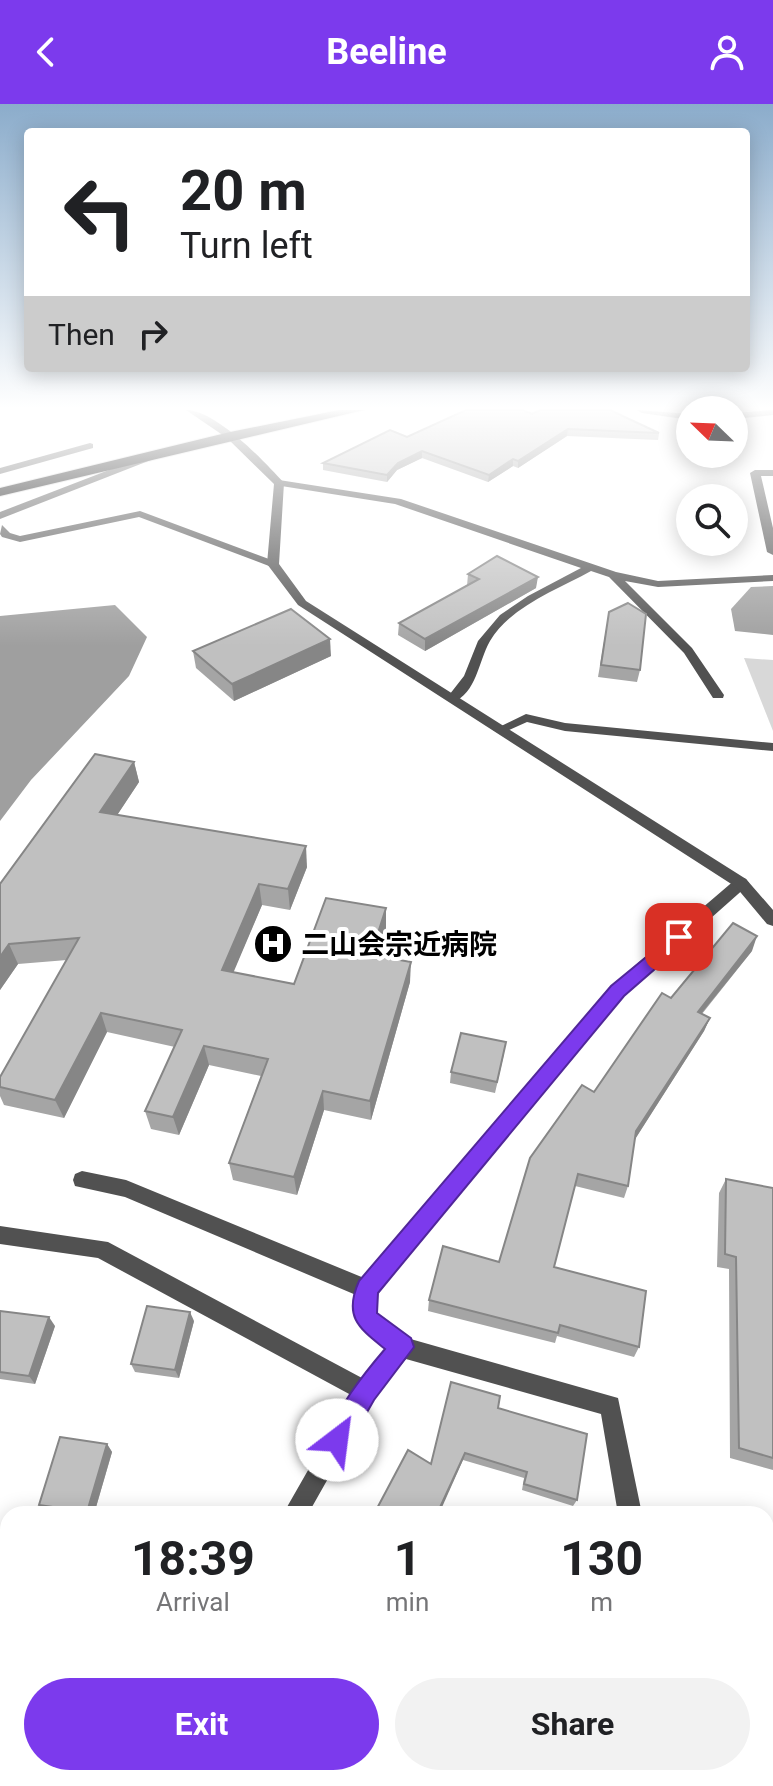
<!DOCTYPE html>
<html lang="en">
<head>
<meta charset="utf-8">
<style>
	:root { --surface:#fff; --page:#f2f2f2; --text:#202124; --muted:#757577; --accent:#7c3aed }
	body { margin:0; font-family:Roboto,"Noto Sans JP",sans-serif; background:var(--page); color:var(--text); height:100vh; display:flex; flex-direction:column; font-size:30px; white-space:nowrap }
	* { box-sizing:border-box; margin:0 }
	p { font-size:26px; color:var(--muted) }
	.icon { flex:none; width:44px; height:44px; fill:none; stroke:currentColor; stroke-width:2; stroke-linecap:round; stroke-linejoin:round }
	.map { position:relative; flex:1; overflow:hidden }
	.drawer { position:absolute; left:0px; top:1402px; width:774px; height:280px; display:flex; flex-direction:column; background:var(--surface); border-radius:24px 24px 0 0; box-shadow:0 4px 20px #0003 }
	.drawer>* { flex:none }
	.banner { position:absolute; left:24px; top:24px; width:726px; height:244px; border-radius:8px; box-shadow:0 4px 20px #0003; background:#fff; color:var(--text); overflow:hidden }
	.needle { width:52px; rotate:293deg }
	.fabs { position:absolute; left:676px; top:292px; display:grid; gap:16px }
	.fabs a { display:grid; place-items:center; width:72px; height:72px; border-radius:50%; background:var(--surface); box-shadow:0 4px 20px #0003; font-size:40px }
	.pin { position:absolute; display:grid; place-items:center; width:68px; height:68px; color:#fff; margin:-34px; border-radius:16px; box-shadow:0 4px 12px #0006 }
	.me { position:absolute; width:88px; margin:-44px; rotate:30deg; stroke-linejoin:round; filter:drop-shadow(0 0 6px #0008) }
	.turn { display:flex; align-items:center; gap:28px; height:168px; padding:0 24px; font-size:36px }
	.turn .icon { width:104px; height:104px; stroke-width:2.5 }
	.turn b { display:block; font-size:56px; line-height:68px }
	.then { display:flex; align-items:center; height:76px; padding:0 24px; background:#0003; gap:16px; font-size:30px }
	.eta { display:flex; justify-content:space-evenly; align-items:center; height:136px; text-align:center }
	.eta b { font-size:48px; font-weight:700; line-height:56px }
	.action { display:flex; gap:16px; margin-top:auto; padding:16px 24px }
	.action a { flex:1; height:92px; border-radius:48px; background:var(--accent); color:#fff; font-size:32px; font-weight:700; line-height:92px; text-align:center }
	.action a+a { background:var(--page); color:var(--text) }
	header { display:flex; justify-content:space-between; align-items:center; height:104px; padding:0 24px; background:var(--accent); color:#fff; font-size:36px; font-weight:700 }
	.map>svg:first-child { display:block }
</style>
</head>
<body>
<header><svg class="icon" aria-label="back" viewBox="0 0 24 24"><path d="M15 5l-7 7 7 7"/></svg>Beeline<svg class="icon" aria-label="person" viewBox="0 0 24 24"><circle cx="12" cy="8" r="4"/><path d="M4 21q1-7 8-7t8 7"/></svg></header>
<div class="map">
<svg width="773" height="1682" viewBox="0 0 773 1682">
	<rect width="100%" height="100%" fill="#fff"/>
	<path fill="#d8d8d8" d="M 744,554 L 773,556 L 773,627 Z"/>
	<g fill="#9f9f9f">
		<path d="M 773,482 L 773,531 L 735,527 L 731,505 L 751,483 Z"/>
		<path d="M 115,501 L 147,533 L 129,572 L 31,676 L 0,717 L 0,512 Z"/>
	</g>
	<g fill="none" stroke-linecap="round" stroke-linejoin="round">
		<defs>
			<path id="trunk" d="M 339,306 L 364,306 L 0,392 L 0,384 L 230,328 Z"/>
		</defs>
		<use href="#trunk" stroke="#dbdbdb" stroke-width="2"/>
		<g fill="#515151" fill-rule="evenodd">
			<path d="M 637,306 L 690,310 L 690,316 L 642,309 Z"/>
			<path d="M 773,306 L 773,311 L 734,315 L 734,309 Z"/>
			<path d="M 90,339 L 93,340 L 93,344 L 0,370 L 0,364 Z"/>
			<path d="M 153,349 L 158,352 L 156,354 L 0,415 L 0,408 Z"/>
			<path d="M 755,366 L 773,366 L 773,372 L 761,372 L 773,424 L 773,451 L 767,448 L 750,369 Z"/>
			<path d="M 279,376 L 401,395 L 616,468 L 658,477 L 773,471 L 773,477 L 658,483 L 625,477 L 692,544 L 724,591 L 723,594 L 713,594 L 684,549 L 609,473 L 591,467 C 557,486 511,502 490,537 C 478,558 477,589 452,599 L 446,595 L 464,572 L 478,537 L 500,511 L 528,492 L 581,464 L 395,400 L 275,381 L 274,379 Z"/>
			<path d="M 140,407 L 277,458 L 279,460 L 269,462 L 139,413 L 20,438 L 2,433 L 0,430 L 2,421 L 10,429 L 20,432 Z"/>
			<path d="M 526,610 L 565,619 L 773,639 L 773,647 L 565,627 L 527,618 L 500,630 L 493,626 Z"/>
			<path d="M 741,773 L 746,775 L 749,779 L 746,783 L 623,892 L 377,1189 L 376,1209 L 407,1234 L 618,1294 L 642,1410 L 618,1410 L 601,1310 L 406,1255 L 373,1295 L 308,1410 L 283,1410 L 351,1291 L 98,1154 L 0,1140 L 0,1122 L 108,1138 L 362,1274 L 387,1244 C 361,1224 354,1226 356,1191 L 125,1093 L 75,1082 L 73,1076 L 75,1070 L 82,1067 L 126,1076 L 364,1174 L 611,882 L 736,775 Z"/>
			<path d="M 766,1494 L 773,1497 L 773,1521 L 766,1518 Z"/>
			<path d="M 564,1674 L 590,1674 L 587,1682 L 561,1682 Z"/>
		</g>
		<path fill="#515151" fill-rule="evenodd" d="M 186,306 C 216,306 264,357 284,379 L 279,460 L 306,497 L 746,775 L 773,806 L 773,822 L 767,820 L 736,783 L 298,501 L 267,460 L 274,380 L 227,334 Z"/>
		<use href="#trunk" fill="#000" fill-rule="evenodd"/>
	</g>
	<g fill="#a5a5a5">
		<path d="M 532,310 L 659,329 L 658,336 L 567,332 L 518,364 L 513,362 L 488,378 L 422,354 L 397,366 L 387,378 L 323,366 L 323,359 L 407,333 Z"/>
		<path d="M 468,470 L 536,484 L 425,547 L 398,531 L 399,519 L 467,482 Z"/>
		<path d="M 609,508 L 640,566 L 637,578 L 598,573 Z"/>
		<path d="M 193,547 L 331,552 L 234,597 L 196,564 Z"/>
		<path d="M 134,658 L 139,678 L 117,711 L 307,763 L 290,806 L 262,801 L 233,868 L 294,880 L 386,824 L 377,852 L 410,878 L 371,1016 L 324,1006 L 297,1091 L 233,1076 L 229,1059 L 261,972 L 209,961 L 179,1031 L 151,1025 L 145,1007 L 175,943 L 107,928 L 64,1014 L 4,1001 L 0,992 L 0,973 L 67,856 L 18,860 L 0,886 L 0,780 Z"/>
		<path d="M 752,847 L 702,910 L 710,914 L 704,927 L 635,1035 L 628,1082 L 624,1094 L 575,1082 L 554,1163 L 639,1243 L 634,1253 L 557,1232 L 555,1239 L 428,1207 L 429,1196 L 499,1158 L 594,988 L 671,894 Z"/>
		<path d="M 504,950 L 495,989 L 450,979 L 451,968 Z"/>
		<path d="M 726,1075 L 773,1084 L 773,1366 L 730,1354 L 729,1165 L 717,1163 L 719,1089 Z"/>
		<path d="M 0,1207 L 55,1222 L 35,1280 L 0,1275 Z"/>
		<path d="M 194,1217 L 179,1274 L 135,1268 L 131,1260 Z"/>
		<path d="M 498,1304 L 577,1396 L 573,1402 L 522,1386 L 524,1374 L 463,1356 L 431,1360 Z"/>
		<path d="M 107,1340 L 112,1348 L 94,1410 L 64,1410 L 45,1407 L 39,1401 Z"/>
		<path d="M 679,1674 L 714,1674 L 721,1682 L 673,1682 Z"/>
	</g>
	<g fill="#868686">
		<path d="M 568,325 L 567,332 L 518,364 L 518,357 Z"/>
		<path d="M 422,347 L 422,354 L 397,366 L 387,378 L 387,371 L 398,359 Z"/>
		<path d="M 513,355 L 513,362 L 488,378 L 489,371 Z"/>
		<path d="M 538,473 L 536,484 L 425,547 L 425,535 Z"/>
		<path d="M 330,535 L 331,552 L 234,597 L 232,580 Z"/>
		<path d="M 134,658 L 139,678 L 106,728 L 100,708 Z"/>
		<path d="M 306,742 L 307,763 L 290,806 L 288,785 Z"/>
		<path d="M 259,780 L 262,801 L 226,886 L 222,866 Z"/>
		<path d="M 386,804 L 386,824 L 371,871 L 371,851 Z"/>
		<path d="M 757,832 L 752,847 L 692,921 L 698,908 Z"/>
		<path d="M 9,840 L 18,860 L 0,886 L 0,853 Z"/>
		<path d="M 411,858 L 410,878 L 371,1016 L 370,997 Z"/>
		<path d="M 101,909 L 107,928 L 64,1014 L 55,996 Z"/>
		<path d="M 710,914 L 704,927 L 632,1040 L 636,1027 Z"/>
		<path d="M 204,942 L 209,961 L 179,1031 L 173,1013 Z"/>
		<path d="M 323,987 L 324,1006 L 297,1091 L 294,1073 Z"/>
		<path d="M 190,1208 L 194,1217 L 179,1274 L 175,1266 Z"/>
		<path d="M 49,1213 L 55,1222 L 35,1280 L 29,1272 Z"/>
		<path d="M 107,1340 L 112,1348 L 94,1410 L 89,1410 L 87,1408 Z"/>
		<path d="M 465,1349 L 463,1356 L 439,1410 L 437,1410 Z"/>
		<path d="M 152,1674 L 156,1674 L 161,1682 L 156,1682 Z"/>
		<path d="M 256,1674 L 260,1674 L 252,1682 L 248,1682 Z"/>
	</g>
	<g fill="#c0c0c0" stroke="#868686" stroke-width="2">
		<path d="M 466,306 L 523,306 L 532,310 L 540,306 L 610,306 L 659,329 L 568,325 L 518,357 L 513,355 L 489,371 L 422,347 L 398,359 L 387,371 L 323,359 L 390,326 L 407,333 Z"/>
		<path d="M 497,452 L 538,473 L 425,535 L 399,519 L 479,475 L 468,470 Z"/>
		<path d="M 628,499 L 646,510 L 640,566 L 601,561 L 609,508 Z"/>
		<path d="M 291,505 L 330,535 L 232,580 L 193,547 Z"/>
		<path d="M 95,650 L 134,658 L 100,708 L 306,742 L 288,785 L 259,780 L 222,866 L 294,880 L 326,794 L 386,804 L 371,851 L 411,858 L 370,997 L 323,987 L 294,1073 L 229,1059 L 268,955 L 204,942 L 173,1013 L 145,1007 L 182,926 L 101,909 L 55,996 L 0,983 L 0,973 L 79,834 L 9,840 L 0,853 L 0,780 Z"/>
		<path d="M 733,819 L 757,832 L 698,908 L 710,914 L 636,1027 L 628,1082 L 578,1070 L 554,1163 L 646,1187 L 639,1243 L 560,1221 L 558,1229 L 429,1196 L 443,1142 L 499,1158 L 530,1054 L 582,981 L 594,988 L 662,889 L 671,894 Z"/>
		<path d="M 461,929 L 506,938 L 497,978 L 451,968 Z"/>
		<path d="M 726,1075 L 773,1084 L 773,1354 L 739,1344 L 736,1153 L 725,1150 Z"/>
		<path d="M 147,1202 L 190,1208 L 175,1266 L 131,1260 Z"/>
		<path d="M 0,1207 L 49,1213 L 29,1272 L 0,1268 Z"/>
		<path d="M 451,1278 L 500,1292 L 498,1304 L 587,1330 L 577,1396 L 524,1380 L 527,1368 L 465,1349 L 437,1410 L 374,1410 L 408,1346 L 431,1360 Z"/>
		<path d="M 60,1333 L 107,1340 L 87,1408 L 39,1401 Z"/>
		<path d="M 766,1574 L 773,1581 L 773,1660 L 770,1666 L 766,1662 Z"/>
		<path d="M 134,1674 L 152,1674 L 156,1682 L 126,1682 Z"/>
		<path d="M 210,1674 L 256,1674 L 248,1682 L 215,1682 Z"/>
		<path d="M 378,1674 L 383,1674 L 386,1682 L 367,1682 Z"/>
		<path d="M 429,1674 L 466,1674 L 459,1682 L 434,1682 Z"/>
		<path d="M 684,1674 L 714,1674 L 721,1682 L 678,1682 Z"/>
	</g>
	<linearGradient id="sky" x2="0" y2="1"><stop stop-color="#8baccb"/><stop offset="0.56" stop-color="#fff"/><stop offset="1" stop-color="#fff" stop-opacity="0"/></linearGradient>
	<rect width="773" height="542" fill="url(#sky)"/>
	<path fill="#7c3aed" stroke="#51269a" stroke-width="2" d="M 679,826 L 686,828 L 686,838 L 624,892 L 378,1189 L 377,1209 L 411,1234 L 414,1243 L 374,1296 L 346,1345 L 337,1349 L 328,1345 L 325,1336 C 339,1302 361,1273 385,1245 C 359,1224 343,1213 359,1177 L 611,882 Z"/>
	<defs>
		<symbol id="hospital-disc" viewBox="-11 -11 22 22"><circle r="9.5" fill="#000" stroke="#fff"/><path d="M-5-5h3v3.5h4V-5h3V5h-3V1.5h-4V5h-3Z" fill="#fff"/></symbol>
	</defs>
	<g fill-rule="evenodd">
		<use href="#hospital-disc" x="251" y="818" width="44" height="44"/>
	</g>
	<g text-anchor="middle" stroke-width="8" stroke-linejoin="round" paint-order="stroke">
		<g font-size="28" font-weight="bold" fill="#000" stroke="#fff" text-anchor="start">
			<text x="301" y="850">二山会宗近病院</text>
		</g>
	</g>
</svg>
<div class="fabs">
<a><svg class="needle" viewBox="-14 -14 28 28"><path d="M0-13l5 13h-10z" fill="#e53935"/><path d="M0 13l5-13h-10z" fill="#757577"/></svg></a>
<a><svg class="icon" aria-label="search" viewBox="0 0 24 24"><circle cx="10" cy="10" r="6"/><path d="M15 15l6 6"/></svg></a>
</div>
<div class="pin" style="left:679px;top:833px;background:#d93025"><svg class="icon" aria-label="arrive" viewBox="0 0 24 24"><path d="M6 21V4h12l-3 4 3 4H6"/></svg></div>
<svg class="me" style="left:337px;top:1336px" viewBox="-20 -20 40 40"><circle r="19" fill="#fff"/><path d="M0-13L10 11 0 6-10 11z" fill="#7c3aed"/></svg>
<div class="banner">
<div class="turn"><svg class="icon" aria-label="left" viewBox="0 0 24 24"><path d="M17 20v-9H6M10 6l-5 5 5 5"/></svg><div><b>20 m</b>Turn left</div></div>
<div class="then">Then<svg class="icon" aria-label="right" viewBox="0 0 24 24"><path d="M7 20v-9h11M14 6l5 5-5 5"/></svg></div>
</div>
<section class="drawer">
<div class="eta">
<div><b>18:39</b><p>Arrival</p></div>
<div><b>1</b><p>min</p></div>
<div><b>130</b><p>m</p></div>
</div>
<div class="action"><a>Exit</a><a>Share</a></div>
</section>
</div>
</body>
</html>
